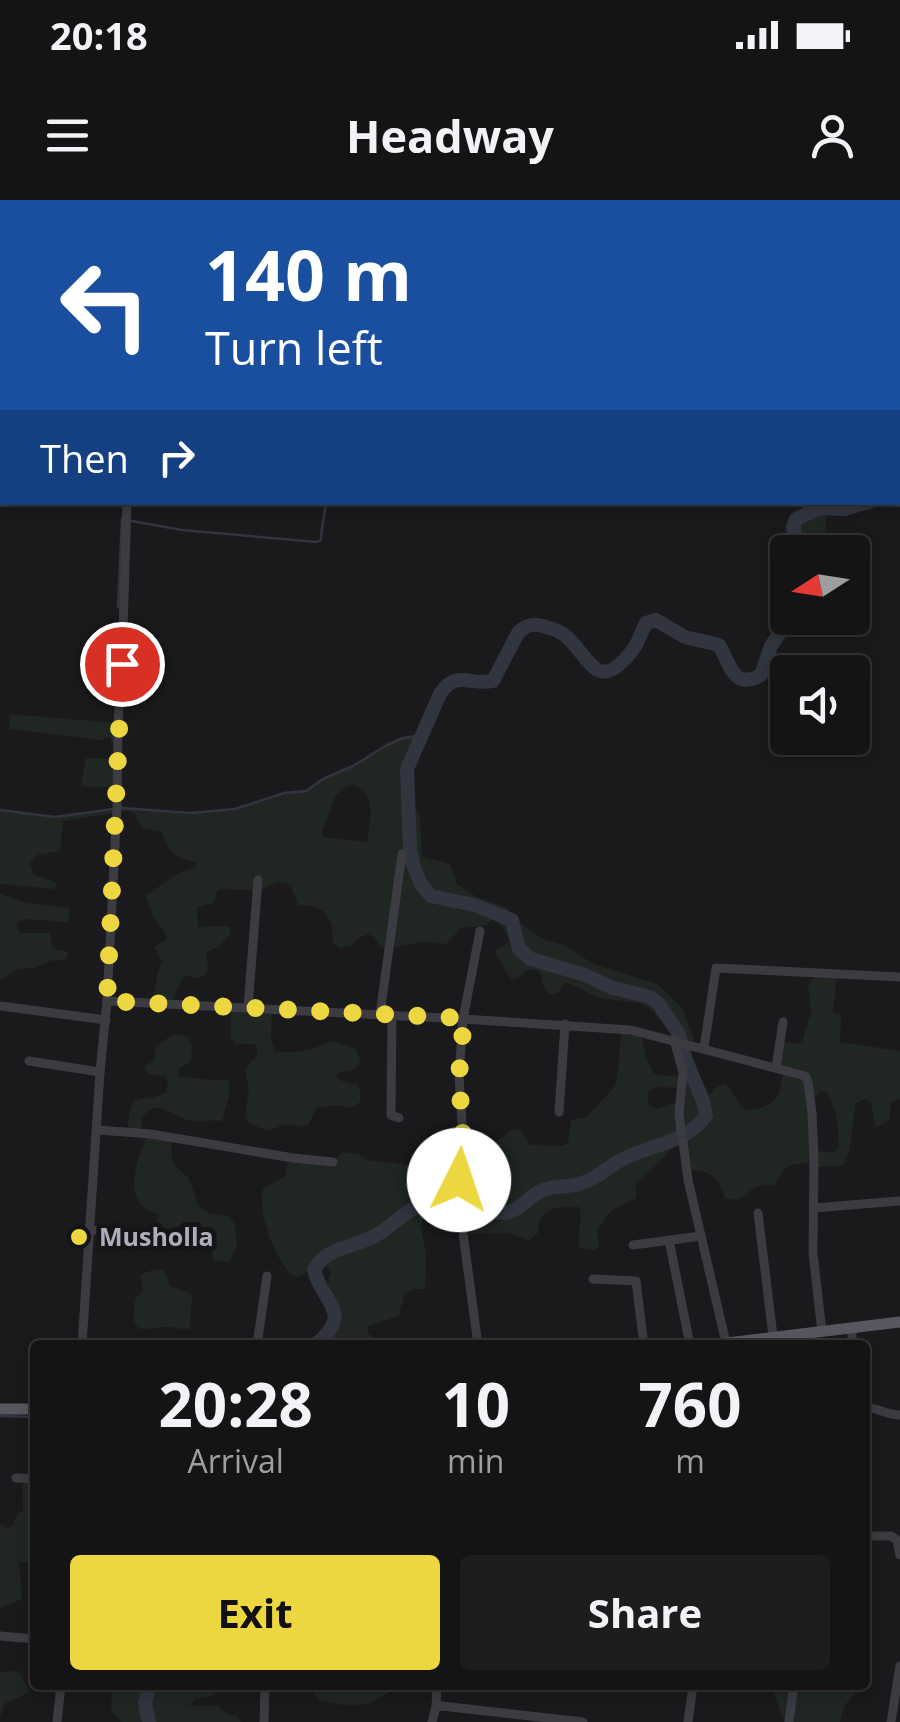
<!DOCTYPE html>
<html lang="en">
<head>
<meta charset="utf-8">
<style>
	:root { --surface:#141415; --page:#1d1d1e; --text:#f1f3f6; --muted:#9d9ea0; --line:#333334; --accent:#ecd741 }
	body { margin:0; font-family:"Open Sans",sans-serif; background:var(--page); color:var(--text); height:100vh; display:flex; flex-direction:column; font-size:38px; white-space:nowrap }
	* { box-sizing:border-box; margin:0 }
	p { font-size:32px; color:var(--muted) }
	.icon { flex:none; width:55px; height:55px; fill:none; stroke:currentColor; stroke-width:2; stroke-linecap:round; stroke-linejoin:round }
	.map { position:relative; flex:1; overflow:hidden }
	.details { position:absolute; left:30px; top:1140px; width:840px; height:350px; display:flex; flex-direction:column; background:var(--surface); border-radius:10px; box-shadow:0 5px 15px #0003,0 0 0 2px var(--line) }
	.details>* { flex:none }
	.guide { position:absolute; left:0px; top:0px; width:900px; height:305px; box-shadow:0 5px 15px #0003,0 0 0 2px var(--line); background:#1a4fa0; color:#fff; overflow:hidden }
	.needle { width:65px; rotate:258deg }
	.controls { position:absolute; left:770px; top:335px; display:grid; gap:20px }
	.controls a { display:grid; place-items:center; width:100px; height:100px; border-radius:10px; background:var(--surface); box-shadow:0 5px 15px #0003,0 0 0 2px var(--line); font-size:50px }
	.pin { position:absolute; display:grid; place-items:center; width:85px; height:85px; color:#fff; margin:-42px; border:5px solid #fff; border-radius:50%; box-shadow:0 2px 10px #0007 }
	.me { position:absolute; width:110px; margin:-55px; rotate:4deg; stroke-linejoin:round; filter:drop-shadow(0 0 8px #0008) }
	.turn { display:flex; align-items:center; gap:35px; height:210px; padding:0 40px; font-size:45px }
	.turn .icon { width:130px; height:130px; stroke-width:2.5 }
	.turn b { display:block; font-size:70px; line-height:85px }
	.then { display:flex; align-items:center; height:95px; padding:0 40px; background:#0003; gap:20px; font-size:38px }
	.eta { display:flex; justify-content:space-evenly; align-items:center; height:170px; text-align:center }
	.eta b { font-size:60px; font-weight:700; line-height:70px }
	.cta { display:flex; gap:20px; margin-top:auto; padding:20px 40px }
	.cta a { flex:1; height:115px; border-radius:10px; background:var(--accent); color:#111; font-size:40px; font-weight:700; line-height:115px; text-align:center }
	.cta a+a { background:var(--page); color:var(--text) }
	.status { display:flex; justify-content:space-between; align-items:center; height:70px; padding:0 50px; background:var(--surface); direction:ltr }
	.status svg { height:28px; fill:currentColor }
	header { display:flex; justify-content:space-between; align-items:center; height:130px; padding:0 40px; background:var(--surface); font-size:45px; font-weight:700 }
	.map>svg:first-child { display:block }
</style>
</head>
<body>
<div class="status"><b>20:18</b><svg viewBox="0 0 49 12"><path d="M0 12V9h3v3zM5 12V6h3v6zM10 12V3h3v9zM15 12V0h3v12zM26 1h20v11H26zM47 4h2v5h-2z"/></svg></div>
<header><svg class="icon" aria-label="menu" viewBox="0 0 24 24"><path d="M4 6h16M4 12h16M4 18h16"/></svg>Headway<svg class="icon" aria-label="person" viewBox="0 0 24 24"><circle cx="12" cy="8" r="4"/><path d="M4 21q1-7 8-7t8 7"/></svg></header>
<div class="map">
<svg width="900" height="1522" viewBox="0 0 900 1522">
	<rect width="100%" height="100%" fill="#1a1a1c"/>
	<g fill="#202722" fill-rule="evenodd">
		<path d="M 122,303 L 130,303 L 114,588 L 81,586 L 86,558 L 115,559 L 115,544 L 111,543 L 111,538 L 104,537 L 103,540 L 9,529 L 10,514 L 116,523 Z"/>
		<path d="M 802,303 L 802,302 L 869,303 L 853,308 L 831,307 L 826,317 L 825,352 C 812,343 776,340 801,315 Z"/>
		<path d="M 423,535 L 407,569 L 408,607 L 416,608 L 420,615 L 422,657 L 450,664 L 457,684 L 477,697 L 507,708 L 521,724 L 545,740 L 565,745 L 593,764 L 657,784 L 683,809 L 694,840 L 691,859 L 694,873 L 706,888 L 706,893 L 712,894 L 713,889 L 724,884 C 735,890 735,904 746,910 C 776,908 780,897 784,870 L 776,868 L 780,842 L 794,844 L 802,842 L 811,812 L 808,786 L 817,774 L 837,775 L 833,813 L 841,815 L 840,842 L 900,851 L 900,899 L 891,902 L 889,920 L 878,927 L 875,925 L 871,903 L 865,899 L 856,903 C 851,924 854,946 843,966 L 819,967 L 814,971 L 813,962 C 789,965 786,963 774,986 C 770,985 763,985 759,986 C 744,991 745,1004 725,998 C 719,977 709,968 687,971 L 684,946 L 674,945 C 663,960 650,971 636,983 L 636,998 L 612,1010 L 597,1030 L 599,1046 L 594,1050 L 580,1048 C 575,1035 584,1021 579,1007 C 557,1006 539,1006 538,1033 L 529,1040 L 509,1033 L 472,1034 L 463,1032 L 459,1010 L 425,1010 L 421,1026 L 426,1056 L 425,1089 L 414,1089 L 404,1094 L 399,1116 L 368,1126 L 368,1133 L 375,1139 L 373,1142 L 365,1145 L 317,1145 C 335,1125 341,1120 325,1093 L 331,1072 L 326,1066 L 310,1069 L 298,1077 L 290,1074 C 274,1055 257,1013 263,989 L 285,976 L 288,962 L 293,958 L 333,962 L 342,952 L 359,954 L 366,960 L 412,965 L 411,986 L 458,987 L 459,980 C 495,979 478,964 491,947 C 497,939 505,939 510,930 L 521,930 L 530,945 C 543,943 558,950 568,943 L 571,920 L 587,917 L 615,886 L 618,872 L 621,833 L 623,830 L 641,833 L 647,860 L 654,874 L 668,876 L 680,875 L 681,887 L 678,888 L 659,887 L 649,890 L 647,896 L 649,905 L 657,909 L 680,901 L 683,872 L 678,850 L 671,834 L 653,811 L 639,803 L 599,798 L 568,783 L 564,783 L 558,793 C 543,798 543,782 540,772 L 529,769 L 518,778 L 511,779 L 496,755 L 496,750 L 509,742 C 507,732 502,723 492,720 L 486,725 L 461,728 L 446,744 L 421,742 L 385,749 L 380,746 L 374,737 L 368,734 L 357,739 L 351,746 L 340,748 L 333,743 C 333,730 331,711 315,707 C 310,705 304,706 298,705 L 291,685 C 274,676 268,689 254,694 L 249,690 L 221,689 L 218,691 L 213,703 L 197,707 L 198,727 L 230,726 L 230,734 L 218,747 L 206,752 L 208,768 L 205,776 L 196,778 L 185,775 C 176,784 178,795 170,804 L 151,803 C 157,789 155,774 162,762 L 155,748 L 158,744 L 165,741 L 167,736 L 152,715 L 146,696 C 151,692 177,673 181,672 C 186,670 191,670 196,667 L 196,663 C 171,655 172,655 161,632 L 142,628 L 135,613 L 126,611 L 63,621 L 60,651 L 37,655 L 30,663 L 33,674 L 56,683 L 57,685 L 54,689 L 0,684 L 0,610 L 55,617 L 124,608 L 190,613 L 224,611 L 284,593 L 306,591 L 323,579 L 353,566 L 387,545 L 403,538 ZM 356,585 C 378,598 369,622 367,642 L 323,637 L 322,631 L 336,595 L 347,586 ZM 821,891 L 827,892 C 838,910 838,926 839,946 L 834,952 L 814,951 L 813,899 Z"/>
		<path d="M 0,694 L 23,702 L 69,708 L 69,722 L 23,719 L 17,723 L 20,733 L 50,733 L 53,749 L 66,751 L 68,754 L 66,759 L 49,761 L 35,768 L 18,769 L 0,780 Z"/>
		<path d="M 231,806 L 272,808 L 271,840 L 275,851 C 295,855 314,849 333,841 L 356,849 L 360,858 L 359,865 L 350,871 L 339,872 L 336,876 L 339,880 L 358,885 L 361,895 L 360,902 L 351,908 L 335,905 L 316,908 L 309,924 L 303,926 L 283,925 L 268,931 L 250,924 L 245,916 L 249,890 L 245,870 L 257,855 L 257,847 L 254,844 L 236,844 L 231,839 Z"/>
		<path d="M 173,834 C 193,833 194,846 190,862 L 179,868 L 179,877 C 189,877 199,879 209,880 C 217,881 223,879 230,881 L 229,896 L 222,921 C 210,919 200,923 188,920 C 177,917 168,909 155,907 L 143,915 L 141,929 L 128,930 C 130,886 139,906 166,893 L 168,883 L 166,876 L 149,874 L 144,866 L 154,861 L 156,847 Z"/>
		<path d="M 147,936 L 171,937 L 172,961 L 177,968 L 189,978 L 198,1006 L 208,1013 L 228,1016 L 235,1024 L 237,1045 L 230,1062 L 214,1061 C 208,1042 216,1042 195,1038 L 185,1026 L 157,1032 L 154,1029 L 159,1014 C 120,1006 137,960 147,936 Z"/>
		<path d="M 161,1069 L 164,1071 L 170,1086 L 190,1093 L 192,1097 L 190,1125 L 188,1129 C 182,1129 176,1128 170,1127 C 145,1126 129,1141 135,1099 L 143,1090 L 140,1075 L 153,1070 Z"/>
		<path d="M 27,1279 L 35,1279 L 35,1363 L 19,1362 L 22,1399 L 0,1408 L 0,1323 L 6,1328 L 13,1326 L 16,1316 L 23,1310 L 22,1286 Z"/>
		<path d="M 16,1471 L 20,1474 L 30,1492 L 4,1504 L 0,1519 L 0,1472 Z"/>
		<path d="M 112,1485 L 148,1488 L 150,1485 L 217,1485 L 215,1495 L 195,1499 L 190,1506 L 217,1506 L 227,1514 L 236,1516 L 241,1522 L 121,1522 L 111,1510 Z"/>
		<path d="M 310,1485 L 398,1485 C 369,1509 355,1509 318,1500 Z"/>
		<path d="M 771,1485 L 863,1485 L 844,1506 L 840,1522 L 784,1522 Z"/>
	</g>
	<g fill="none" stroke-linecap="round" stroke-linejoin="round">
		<g stroke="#303540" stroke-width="2.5">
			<path d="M 407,0 L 431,2"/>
			<path d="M 869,0 L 869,2"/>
			<path d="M 898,51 L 900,51"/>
			<path d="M 0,166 L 2,166"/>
			<path d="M 132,321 L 182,330 L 317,342 L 321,340 L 321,336 L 326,302"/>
			<path d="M 118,407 L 122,319"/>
			<path d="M 122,608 L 190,613 L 235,609 L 284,593 L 306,591 L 323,579 L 353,566 L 387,545 L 403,538 L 423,535"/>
			<path d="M 0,610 L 55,617 L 114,609"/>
			<path d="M 0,1216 L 35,1217"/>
		</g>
		<g stroke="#303540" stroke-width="14">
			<path d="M 898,158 L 900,158"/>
			<path d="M 898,189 L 900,192"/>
			<path d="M 898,211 L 900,205"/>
			<path d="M 898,244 L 898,258"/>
			<path d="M 823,352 L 818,347 L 798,341 L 793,328 L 796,319 L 819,308 L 844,309 L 869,302"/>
			<path d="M 813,418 L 827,425 L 838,418"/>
			<path d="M 315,1145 C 355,1112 323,1105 314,1070 C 325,1047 355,1047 375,1036 C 391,1027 405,1011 422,1004 C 433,999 464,996 477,997 C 485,1004 491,1013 503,1013 C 520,1012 528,996 543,990 C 556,985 570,988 582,983 C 597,979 609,966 623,959 C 653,944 684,944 706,916 L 703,901 L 685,858 L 679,834 L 659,804 L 650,797 L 613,788 L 585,775 L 531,759 L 519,749 L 512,720 L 474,705 L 431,696 L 421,684 L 413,664 L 410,648 L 407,569 L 440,494 C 457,469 469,486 493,481 L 518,433 C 526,424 535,423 546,427 C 554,429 561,432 567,437 C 591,460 598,494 632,451 C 638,444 641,432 646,423 L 656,420 L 685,437 L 719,445 C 730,463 733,491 761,475 L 771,446 L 790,418"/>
			<path d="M 149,1522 L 145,1503 L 150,1485"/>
		</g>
		<g stroke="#3b3b41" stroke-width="9">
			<path d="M 141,2 L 141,0"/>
			<path d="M 480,731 L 463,819 L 631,830 L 805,876 L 808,882 L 812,913 L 814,957 L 813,1053 L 822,1132"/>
			<path d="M 107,801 L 463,819 L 459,876 L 463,939 L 459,1004 L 478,1145"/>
			<path d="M 0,806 L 106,820"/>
			<path d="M 248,807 L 258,680"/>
			<path d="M 380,814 L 402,654"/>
			<path d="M 392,815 L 391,915 L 399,918"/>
			<path d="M 674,840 L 683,872 L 679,913 L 681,932"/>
			<path d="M 704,848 L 716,768 L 900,777"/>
			<path d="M 29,861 L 100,872"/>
			<path d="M 776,868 L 783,822"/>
			<path d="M 559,912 L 565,824"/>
			<path d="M 98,930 L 151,934 L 293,958 L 333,962"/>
			<path d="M 683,942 L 688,980 L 726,1143"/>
			<path d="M 813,1008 L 900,1001"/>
			<path d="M 758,1013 L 773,1136"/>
			<path d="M 91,1030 L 137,1033 L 156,1038"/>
			<path d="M 669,1040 L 690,1145"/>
			<path d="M 633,1045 L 701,1036"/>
			<path d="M 593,1079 L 636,1081 L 644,1145"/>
			<path d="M 82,1145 L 100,872 L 107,801 L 117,606 L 118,523 L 122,464 L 127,302"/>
			<path d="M 257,1145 L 267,1076"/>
			<path d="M 852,1145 L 852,1129"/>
			<path d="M 865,1207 C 878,1208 887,1215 900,1215"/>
			<path d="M 16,1278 L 35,1279"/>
			<path d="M 865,1336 L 891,1336 L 897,1340 L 900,1355"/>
			<path d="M 0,1436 L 35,1439"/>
			<path d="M 436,1507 L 437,1485"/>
			<path d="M 57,1522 L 61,1485"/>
			<path d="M 264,1522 L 265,1485"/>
			<path d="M 432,1522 L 436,1507 L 442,1506 L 583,1522"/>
			<path d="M 688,1522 L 693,1485"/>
			<path d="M 789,1522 L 794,1485"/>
			<path d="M 891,1522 L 900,1466"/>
		</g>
		<g stroke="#575760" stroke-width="11">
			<path d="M 710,1145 L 900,1122"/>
			<path d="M 0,1209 L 35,1209"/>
		</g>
	</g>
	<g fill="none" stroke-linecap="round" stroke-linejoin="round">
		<path stroke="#ecd741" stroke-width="18" stroke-dasharray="0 32.4" d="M 122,464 L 107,801 L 464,818 L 459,876 L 463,939 L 459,980"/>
	</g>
	<circle fill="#ecd741" stroke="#151517" stroke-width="4" cx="79" cy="1037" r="10"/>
	<g text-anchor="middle" stroke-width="10" stroke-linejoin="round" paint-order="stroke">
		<g font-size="25" font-weight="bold" fill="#adaebb" stroke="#151517" text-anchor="start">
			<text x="99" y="1046">Musholla</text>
		</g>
	</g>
</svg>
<div class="controls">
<a><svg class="needle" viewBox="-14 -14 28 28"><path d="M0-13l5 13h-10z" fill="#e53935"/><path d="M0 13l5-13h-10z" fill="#9d9ea0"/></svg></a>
<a><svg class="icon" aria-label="sound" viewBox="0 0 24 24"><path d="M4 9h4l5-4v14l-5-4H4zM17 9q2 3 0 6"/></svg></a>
</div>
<div class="pin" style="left:122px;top:464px;background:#d93025"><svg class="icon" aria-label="arrive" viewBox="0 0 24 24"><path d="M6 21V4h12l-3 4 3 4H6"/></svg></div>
<svg class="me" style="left:459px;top:980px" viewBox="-20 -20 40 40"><circle r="19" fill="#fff"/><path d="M0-13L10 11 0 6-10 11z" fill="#ecd741"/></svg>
<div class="guide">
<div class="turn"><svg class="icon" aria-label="left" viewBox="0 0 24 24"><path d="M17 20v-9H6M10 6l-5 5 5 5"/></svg><div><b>140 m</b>Turn left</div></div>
<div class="then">Then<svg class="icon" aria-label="right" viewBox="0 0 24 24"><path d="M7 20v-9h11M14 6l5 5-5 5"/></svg></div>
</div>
<section class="details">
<div class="eta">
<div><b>20:28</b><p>Arrival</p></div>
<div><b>10</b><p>min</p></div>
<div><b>760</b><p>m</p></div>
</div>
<div class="cta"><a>Exit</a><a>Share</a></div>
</section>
</div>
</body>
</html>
